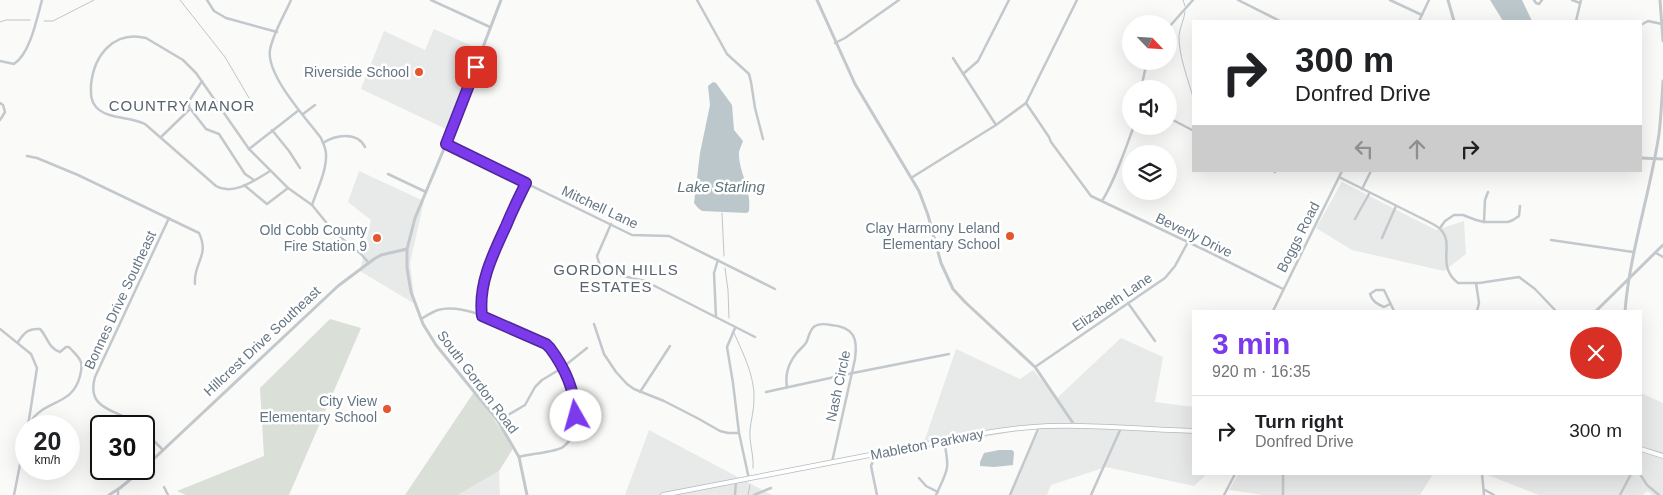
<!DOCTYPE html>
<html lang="en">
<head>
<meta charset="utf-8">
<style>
	:root { --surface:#fff; --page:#f2f2f2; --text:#202124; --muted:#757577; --line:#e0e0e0; --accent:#7c3aed }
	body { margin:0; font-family:Arial,sans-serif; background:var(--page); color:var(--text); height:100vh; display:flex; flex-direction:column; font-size:19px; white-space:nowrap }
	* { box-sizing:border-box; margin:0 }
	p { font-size:16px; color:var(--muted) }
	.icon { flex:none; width:28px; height:28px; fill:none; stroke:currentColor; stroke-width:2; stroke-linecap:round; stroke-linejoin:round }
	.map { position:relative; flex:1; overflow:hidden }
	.sheet { position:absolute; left:1192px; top:310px; width:450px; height:165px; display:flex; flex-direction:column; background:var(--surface); border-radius:0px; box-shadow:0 5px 20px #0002 }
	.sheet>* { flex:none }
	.guide { position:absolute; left:1192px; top:20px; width:450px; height:152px; border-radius:0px; box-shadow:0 5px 20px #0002; background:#fff; color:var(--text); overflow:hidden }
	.needle { width:32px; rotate:115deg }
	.buttons { position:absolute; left:1122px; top:15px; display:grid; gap:10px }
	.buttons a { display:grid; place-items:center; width:55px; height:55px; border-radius:50%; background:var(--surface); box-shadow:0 5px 20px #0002; font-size:25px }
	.speed { position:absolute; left:15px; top:415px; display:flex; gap:10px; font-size:25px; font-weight:700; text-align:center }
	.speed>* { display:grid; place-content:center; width:65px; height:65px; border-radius:50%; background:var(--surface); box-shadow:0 5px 20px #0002; line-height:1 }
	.speed small { font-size:12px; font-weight:400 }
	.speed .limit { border:2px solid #111; border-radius:8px; background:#fff; color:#111 }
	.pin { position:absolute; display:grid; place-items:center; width:42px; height:42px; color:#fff; margin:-21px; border-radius:10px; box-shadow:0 2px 8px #0006 }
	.me { position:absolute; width:55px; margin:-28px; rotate:353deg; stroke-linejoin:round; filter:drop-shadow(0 0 4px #0008) }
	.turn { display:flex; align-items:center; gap:18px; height:105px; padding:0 20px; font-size:22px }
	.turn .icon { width:65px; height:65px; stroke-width:2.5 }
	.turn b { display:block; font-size:35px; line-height:42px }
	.lanes { display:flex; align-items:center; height:48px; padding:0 20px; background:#0003; justify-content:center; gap:25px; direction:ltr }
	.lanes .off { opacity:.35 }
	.round { display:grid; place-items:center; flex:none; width:52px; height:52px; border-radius:26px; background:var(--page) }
	.summary { display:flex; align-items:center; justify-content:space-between; height:85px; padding:0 20px }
	h1 { font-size:30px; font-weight:600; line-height:38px; color:var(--accent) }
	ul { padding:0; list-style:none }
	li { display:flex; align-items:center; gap:15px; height:70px; padding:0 20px; border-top:1px solid var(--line) }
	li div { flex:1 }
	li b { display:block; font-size:19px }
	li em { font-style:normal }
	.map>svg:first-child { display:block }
</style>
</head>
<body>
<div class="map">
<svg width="1663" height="495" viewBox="0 0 1663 495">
	<rect width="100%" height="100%" fill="#fafaf8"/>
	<g fill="#e8e9e9">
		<path d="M 434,29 L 479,49 L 446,129 L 361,89 L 384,31 L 425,50 Z"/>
		<path d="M 359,171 L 424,201 L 410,263 L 415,304 L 360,271 L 371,220 L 348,202 Z"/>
		<path d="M 1342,182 L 1436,230 L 1464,221 L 1466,254 L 1444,271 L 1352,250 L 1316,228 Z"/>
		<path d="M 1121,338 L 1163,357 L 1155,402 L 1194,407 L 1194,474 L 1207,474 L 1194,486 L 1106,467 L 1051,485 L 1047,495 L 1009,495 L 1041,427 L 922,448 L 956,349 L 1020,379 L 1033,370 L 1057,398 Z"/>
		<path d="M 1641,393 L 1663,403 L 1663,495 L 1653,495 L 1647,491 L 1643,495 L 1539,495 L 1485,474 L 1641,474 Z"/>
		<path d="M 649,430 L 772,495 L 625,495 Z"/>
		<path d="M 499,471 L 500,495 L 458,495 Z"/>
		<path d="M 1238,474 L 1433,474 L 1420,495 L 1263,495 L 1229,490 Z"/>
	</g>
	<g fill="#dadfd7">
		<path d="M 330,319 L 361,328 L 289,495 L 186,495 L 177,491 L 264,456 L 260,388 Z"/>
		<path d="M 474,392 L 514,447 L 499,471 L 458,495 L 405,495 Z"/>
	</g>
	<g fill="#bbc7cb">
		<path d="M 1490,0 L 1522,0 L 1532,21 L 1503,21 Z"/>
		<path d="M 713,82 L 716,83 L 732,105 L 734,130 L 743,141 C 742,144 740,148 739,152 C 738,171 752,189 749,211 L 747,213 L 702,211 L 698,208 L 694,203 L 700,153 L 710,105 L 708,86 Z"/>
		<path d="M 999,450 L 1012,450 L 1014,452 L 1013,465 L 994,467 L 980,466 L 980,462 L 984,453 Z"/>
	</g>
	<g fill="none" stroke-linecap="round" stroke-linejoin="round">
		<g stroke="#bbc7cb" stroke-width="1">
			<path d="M 180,0 L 225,57 L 252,103"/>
			<path d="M 1183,0 L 1185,6"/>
			<path d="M 1185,12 C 1184,20 1180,27 1179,35 C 1178,55 1189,81 1194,101"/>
			<path d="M 44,21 L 53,21 L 94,0"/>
			<path d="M 0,22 L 6,20 L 30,20"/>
			<path d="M 722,213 L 724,256"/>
			<path d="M 725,268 L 728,290 L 729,318"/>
			<path d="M 734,333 C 743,353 755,377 754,399 C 754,410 751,420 750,430 C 749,443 754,455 753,468"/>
			<path d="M 748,495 L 750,485"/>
		</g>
		<defs>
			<g id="secondary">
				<path d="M 1641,449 L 1663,456"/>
				<path d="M 663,495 L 968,436 C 995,431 1021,427 1048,426 C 1097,424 1145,430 1194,431"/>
			</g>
		</defs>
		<use href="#secondary" stroke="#b3babf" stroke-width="5.5"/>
		<g stroke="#c3c8cc" stroke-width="2.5">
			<path d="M 207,0 L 214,11 L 226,18 L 277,32"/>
			<path d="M 291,0 C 284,16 273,33 270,50 C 266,75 306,118 321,138 C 323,143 326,148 326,154 C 327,170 317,190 312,205"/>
			<path d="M 431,0 L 490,27"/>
			<path d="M 697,0 L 727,54 L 749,74 L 751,82 L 755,108 L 763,139"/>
			<path d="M 1238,0 L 1280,21"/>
			<path d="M 1390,0 L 1422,15"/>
			<path d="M 1534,0 L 1536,3 L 1539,4 L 1542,0"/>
			<path d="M 1572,0 L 1580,3"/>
			<path d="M 1419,21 L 1429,0"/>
			<path d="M 1576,21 L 1581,0"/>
			<path d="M 1641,25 L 1648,21 L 1662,24"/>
			<path d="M 1169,27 L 1193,0"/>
			<path d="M 835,43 L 845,38 L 899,0"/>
			<path d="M 953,58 L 996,125"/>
			<path d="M 0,61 L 14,64 C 30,54 37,18 42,0"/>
			<path d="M 963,74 L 978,61 L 1009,0"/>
			<path d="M 202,81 L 189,101 L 189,107 L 206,129 L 219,134 L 245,174 L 254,180"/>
			<path d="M 1141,89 L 1147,61"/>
			<path d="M 0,103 L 3,105 L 5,112 L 0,120"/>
			<path d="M 1026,103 L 1049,137 L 1051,142 L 1091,196 L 1211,253 L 1283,289"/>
			<path d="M 303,114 L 315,105"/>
			<path d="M 1169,118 L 1194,131"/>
			<path d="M 272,130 L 289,151 L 300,168"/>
			<path d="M 161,137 L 190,109"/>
			<path d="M 323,143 C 335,135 357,131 365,147"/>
			<path d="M 446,144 L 632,235 L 669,236 L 775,289"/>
			<path d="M 249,149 L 299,110"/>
			<path d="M 27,156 L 37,158 L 78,175 L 199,233 C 210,256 193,263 195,284"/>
			<path d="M 270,171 C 255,180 234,196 216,186 L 145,124 C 130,116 108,120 96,107 C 90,100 91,93 91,85 C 94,55 114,30 146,38 L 183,60 L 196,73 L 249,149 L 288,188 L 312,205 L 334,232 L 361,254 L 368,262"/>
			<path d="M 1274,171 L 1275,172"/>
			<path d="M 388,174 L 426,192"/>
			<path d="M 1339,177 L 1429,222 C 1433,224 1439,227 1442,231 C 1454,245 1436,266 1458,283 L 1479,283 L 1519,277 L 1535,289 L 1556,311"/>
			<path d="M 911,178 L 996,125 L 1026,103 L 1077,0"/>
			<path d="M 244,185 L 267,204 L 288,188"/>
			<path d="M 1362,189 L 1371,171"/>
			<path d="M 1102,201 C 1116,178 1124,152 1134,126"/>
			<path d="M 1355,219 L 1369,194"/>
			<path d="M 1484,222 L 1485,200 L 1488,192"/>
			<path d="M 611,224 L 597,256 L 600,266 L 606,272 L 645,281 L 755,337"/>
			<path d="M 1440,228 L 1445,221 L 1454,215 L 1463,215 L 1476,220 L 1484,222 L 1508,222 L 1513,220 L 1519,216 L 1520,206"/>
			<path d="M 1382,238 L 1396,206"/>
			<path d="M 1551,240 L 1633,252"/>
			<path d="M 1656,253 L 1663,257"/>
			<path d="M 1476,283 L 1479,303 L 1477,311"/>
			<path d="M 1128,303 L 1155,341"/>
			<path d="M 1390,304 L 1384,307 C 1377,304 1372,301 1370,294 L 1376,290 L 1384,290 L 1394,311"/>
			<path d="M 1273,311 L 1342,171"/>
			<path d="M 482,316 C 478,284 493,254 506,226 C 512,211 519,197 526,183"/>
			<path d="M 716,317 L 714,273 L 718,260"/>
			<path d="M 421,319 C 426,316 432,312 438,310 C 462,303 499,322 521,333 C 530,337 542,340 549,346 C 555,352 558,361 562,369 C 574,391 588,427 563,447 C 557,452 529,454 519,457"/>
			<path d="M 594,324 L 604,354 L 616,372 L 627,384 L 634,389 L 664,401 L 699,419 L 720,431 L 728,433 L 739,433"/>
			<path d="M 735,328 L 727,347 L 733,383 L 739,433 L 749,479"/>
			<path d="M 0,329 L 31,354 L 37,368 L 28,426"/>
			<path d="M 18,342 C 24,333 28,328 40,329 C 47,336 49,349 60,352 L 66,347 L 69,347 C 80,359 84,360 80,376 C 73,404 49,400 35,416 C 32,419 31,423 29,426"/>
			<path d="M 1035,367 L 1165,278 L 1175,266 L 1188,242"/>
			<path d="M 787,387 C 785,375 788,364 796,354 C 799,350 803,347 806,343 C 809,337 809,330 815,326 C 820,323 826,324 831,325 C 854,327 858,338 855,359 L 832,462"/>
			<path d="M 640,392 L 670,346"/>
			<path d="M 766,392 L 853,373 L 949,354"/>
			<path d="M 498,421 L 525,405 L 535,387 L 542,380 L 562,368 L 587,348"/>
			<path d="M 139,426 C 120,409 85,412 95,377 L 169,218"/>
			<path d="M 144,431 L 163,450"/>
			<path d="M 876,453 L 871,466 L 877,495"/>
			<path d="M 1482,474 L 1484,495"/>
			<path d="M 1640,474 L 1647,485 L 1659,495"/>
			<path d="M 919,478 L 926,486 L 938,492"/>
			<path d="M 164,487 L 168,495"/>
			<path d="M 1485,490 L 1494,495"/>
			<path d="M 14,495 L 26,434"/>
			<path d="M 118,495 L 118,489"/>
			<path d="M 735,495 L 736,481"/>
			<path d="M 754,495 L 771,488"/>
			<path d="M 936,495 C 948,469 950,470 944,441"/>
			<path d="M 1010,495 L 1039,427"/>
			<path d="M 1091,495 L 1121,428"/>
			<path d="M 1224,495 L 1235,474"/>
			<path d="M 1283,495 L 1283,474"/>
			<path d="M 1620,495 L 1631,474"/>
		</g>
		<g stroke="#c3c8cc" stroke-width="3">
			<path d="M 501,0 L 446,144 L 415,218 L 407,249 L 407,268 L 411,292 L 423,324 L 436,345 L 498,421 L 519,457 L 527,495"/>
			<path d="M 817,0 L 855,84 L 919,191 L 928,215 L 941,263 L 953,289 L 965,302 L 1035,367 L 1075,426"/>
			<path d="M 1448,0 L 1454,21"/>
			<path d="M 1660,0 L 1663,41"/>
			<path d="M 1641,158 L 1663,159"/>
			<path d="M 1596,311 L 1663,245"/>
			<path d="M 1625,311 C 1630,251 1650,194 1659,134 C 1661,117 1662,98 1663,81"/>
			<path d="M 144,468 L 338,286 L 374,259 L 381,255 L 407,249"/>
			<path d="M 109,495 L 120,488 L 143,469"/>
		</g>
		<use href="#secondary" stroke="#fff" stroke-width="4"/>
	</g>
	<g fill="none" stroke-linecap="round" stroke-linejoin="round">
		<defs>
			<path id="route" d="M 476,67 L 446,144 L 526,183 C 519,197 512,211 506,226 C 493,254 478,284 482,316 L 546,344 L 550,348 C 565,368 575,391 576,416"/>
		</defs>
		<use href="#route" stroke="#51269a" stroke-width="12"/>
		<use href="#route" stroke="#7c3aed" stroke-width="9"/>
	</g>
	<g fill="#e4572e" stroke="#fff" stroke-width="2">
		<circle cx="419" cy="72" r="5"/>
		<circle cx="1010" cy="236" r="5"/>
		<circle cx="377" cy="238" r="5"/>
		<circle cx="387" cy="409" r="5"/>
	</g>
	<g text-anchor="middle" stroke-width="5" stroke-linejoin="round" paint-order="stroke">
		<g font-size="14" fill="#657683" stroke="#fff" text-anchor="end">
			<text x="409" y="77">Riverside School</text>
			<text x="1000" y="233">Clay Harmony Leland<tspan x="1000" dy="16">Elementary School</tspan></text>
			<text x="367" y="235">Old Cobb County<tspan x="367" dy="16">Fire Station 9</tspan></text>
			<text x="377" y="406">City View<tspan x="377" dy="16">Elementary School</tspan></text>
		</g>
		<g font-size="14" fill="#657683" stroke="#fff">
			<text transform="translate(600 207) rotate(25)" y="5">Mitchell Lane</text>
			<text transform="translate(1194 235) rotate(26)" y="5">Beverly Drive</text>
			<text transform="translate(1298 237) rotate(-63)" y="5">Boggs Road</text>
			<text transform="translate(120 300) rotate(-65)" y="5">Bonnes Drive Southeast</text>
			<text transform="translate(1112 302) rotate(-34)" y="5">Elizabeth Lane</text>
			<text transform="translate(262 341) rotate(-43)" y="5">Hillcrest Drive Southeast</text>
			<text transform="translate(478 382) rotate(53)" y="5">South Gordon Road</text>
			<text transform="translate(838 386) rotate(-78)" y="5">Nash Circle</text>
			<text transform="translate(927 444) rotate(-11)" y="5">Mableton Parkway</text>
		</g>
		<g font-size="15" letter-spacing="1" fill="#57646e" stroke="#fff">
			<text x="182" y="111">COUNTRY MANOR</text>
			<text x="616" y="275">GORDON HILLS<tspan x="616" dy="17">ESTATES</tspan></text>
		</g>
		<g font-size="15" font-style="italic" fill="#60757c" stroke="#fff">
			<text x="721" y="192">Lake Starling</text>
		</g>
	</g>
</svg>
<div class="buttons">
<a><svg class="needle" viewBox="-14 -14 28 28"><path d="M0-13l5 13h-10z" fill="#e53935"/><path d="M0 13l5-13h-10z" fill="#757577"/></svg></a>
<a><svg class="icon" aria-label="sound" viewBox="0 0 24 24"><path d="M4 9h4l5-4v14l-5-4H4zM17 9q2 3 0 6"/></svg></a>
<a><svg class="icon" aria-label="layers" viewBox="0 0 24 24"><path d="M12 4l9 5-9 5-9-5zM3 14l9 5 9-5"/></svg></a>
</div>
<div class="speed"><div>20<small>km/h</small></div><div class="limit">30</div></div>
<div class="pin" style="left:476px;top:67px;background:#d93025"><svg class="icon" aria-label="arrive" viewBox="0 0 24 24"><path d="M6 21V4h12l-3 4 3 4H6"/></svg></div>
<svg class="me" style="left:576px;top:416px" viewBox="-20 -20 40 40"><circle r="19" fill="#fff"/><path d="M0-13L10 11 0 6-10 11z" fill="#7c3aed"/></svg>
<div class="guide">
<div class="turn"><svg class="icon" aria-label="right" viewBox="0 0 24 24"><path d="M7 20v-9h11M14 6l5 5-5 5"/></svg><div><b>300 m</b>Donfred Drive</div></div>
<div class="lanes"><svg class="icon off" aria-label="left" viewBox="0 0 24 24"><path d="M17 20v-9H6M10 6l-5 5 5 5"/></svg><svg class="icon off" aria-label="ahead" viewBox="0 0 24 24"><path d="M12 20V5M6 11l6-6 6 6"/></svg><svg class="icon" aria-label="right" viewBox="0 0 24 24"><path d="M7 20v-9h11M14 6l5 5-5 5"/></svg></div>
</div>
<section class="sheet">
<div class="summary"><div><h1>3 min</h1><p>920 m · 16:35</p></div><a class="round" style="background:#d93025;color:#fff"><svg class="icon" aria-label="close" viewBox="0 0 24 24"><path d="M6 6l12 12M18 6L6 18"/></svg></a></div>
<ul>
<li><svg class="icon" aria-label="right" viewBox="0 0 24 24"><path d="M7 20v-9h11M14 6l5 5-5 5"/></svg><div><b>Turn right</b><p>Donfred Drive</p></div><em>300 m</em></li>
</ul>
</section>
</div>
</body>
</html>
